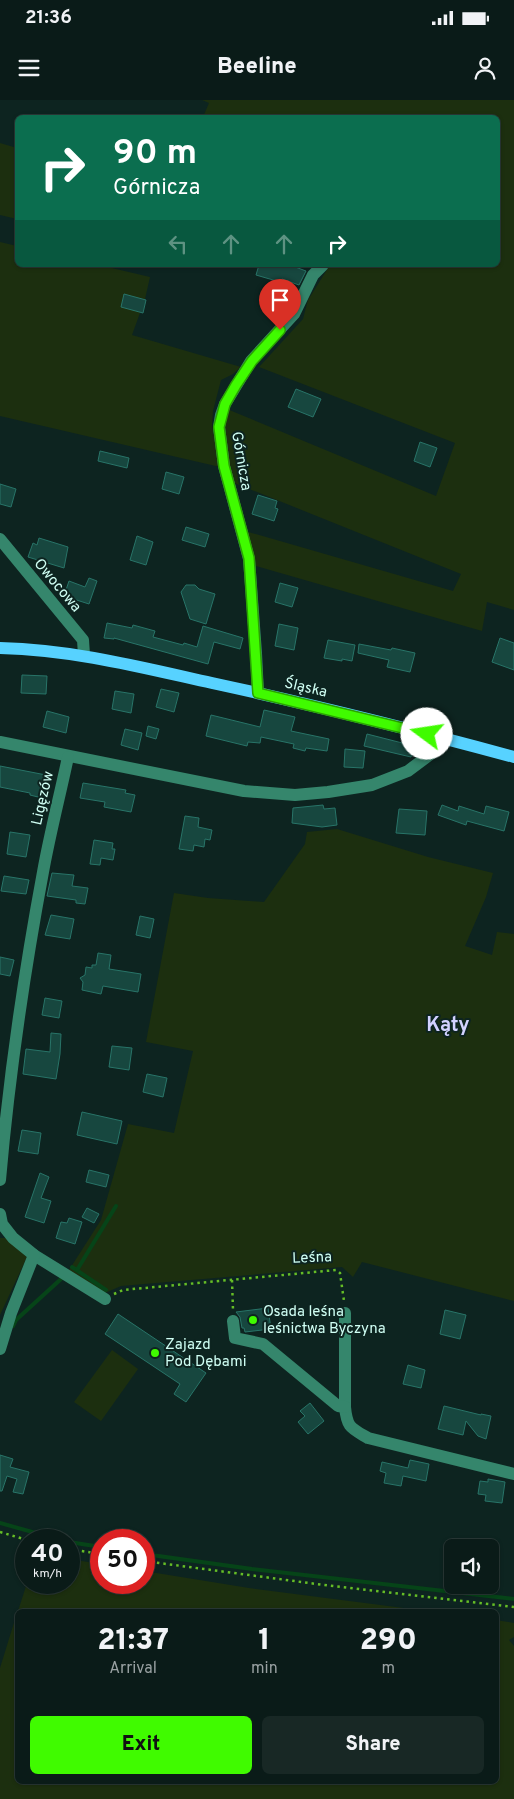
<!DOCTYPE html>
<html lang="en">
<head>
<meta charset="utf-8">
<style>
	:root { --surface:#0a1b18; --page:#182825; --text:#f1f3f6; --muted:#99a1a2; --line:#2a3937; --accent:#40fb00 }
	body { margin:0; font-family:Overpass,sans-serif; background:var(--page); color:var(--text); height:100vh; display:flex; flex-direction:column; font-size:19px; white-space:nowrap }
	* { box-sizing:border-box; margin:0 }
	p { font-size:16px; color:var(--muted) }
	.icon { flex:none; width:28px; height:28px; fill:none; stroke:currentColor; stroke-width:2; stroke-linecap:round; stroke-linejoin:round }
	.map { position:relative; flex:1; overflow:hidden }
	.drawer { position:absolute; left:15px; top:1509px; width:484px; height:175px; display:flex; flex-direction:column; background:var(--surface); border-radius:8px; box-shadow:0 1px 4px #0004,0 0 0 1px var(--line) }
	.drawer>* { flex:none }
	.top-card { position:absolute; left:15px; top:15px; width:485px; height:152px; border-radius:8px; box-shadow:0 1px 4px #0004,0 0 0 1px var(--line); background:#0b6e4f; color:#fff; overflow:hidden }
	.controls { position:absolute; left:444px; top:1439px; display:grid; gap:10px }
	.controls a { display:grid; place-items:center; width:55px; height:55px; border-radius:8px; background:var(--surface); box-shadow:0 1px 4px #0004,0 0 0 1px var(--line); font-size:25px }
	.speed { position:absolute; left:15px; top:1429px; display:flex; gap:10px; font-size:25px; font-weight:700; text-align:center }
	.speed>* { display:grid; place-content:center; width:65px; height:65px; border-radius:50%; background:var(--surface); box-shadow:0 1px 4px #0004,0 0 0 1px var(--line); line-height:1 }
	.speed small { font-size:12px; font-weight:400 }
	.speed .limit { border:8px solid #d22; background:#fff; color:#111 }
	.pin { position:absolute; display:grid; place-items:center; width:42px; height:42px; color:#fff; margin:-51px -21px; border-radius:50% 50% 50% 0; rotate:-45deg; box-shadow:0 0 5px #0007 }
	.pin .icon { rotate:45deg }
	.me { position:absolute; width:55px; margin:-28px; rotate:284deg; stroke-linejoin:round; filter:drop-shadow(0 0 4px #0008) }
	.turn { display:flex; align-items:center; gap:18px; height:105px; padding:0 15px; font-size:22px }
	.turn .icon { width:65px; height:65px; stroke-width:2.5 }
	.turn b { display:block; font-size:35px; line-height:42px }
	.lanes { display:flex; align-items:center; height:48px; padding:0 15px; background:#0003; justify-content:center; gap:25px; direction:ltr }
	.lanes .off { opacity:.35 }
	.eta { display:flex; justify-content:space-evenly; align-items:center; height:85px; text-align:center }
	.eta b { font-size:30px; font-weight:800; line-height:35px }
	.button { display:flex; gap:10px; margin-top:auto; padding:10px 15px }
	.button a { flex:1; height:58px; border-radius:8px; background:var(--accent); color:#111; font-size:20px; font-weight:800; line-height:58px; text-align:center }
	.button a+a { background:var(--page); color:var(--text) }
	.status { display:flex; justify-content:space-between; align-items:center; height:35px; padding:0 25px; background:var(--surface); direction:ltr }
	.status svg { height:14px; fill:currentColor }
	header { display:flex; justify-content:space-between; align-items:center; height:65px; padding:0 15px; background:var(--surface); font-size:22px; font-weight:800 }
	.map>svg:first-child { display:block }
</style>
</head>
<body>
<div class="status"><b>21:36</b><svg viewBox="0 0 49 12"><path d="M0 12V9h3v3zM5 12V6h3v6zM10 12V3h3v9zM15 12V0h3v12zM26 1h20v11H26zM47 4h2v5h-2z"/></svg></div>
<header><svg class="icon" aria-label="menu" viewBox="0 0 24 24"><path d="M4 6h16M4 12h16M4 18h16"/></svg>Beeline<svg class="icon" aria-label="person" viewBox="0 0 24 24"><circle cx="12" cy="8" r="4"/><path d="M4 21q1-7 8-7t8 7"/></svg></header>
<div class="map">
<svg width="514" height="1699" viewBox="0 0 514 1699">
	<rect width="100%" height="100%" fill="#0d2420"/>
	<g fill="#1c2f0f">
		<path d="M 202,0 L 514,0 L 514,510 L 487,502 L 482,531 L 256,466 L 245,431 L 453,491 L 461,474 L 232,382 L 223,330 L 227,309 L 436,396 L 455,343 L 259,267 L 303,219 L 308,200 L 330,165 L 498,165 L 498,18 L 203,17 L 209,3 Z"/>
		<path d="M 0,43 L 17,48 L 17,119 L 0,115 Z"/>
		<path d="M 0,142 L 17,146 L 18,165 L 99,165 L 150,177 L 145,199 L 132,235 L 241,267 L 233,274 L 221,280 L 213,311 L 212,325 L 220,367 L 0,316 Z"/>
		<path d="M 337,729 L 428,757 L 493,773 L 486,797 L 465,846 L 492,855 L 497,832 L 514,834 L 514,1201 L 362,1162 L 353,1177 L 342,1167 L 121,1186 L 105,1193 L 69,1170 L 101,1120 L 128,1024 L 174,1033 L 193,951 L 146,942 L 174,793 L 208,798 L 264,802 L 305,744 L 307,732 Z"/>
		<path d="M 0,1138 L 6,1138 L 27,1157 L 0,1215 Z"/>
		<path d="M 112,1250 L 138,1269 L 101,1321 L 74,1302 Z"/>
		<path d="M 69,1459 L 101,1464 L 101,1482 L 144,1482 L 144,1471 L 249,1488 L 427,1511 L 18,1511 L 27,1483 L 69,1482 Z"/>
		<path d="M 17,1513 L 18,1681 L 496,1681 L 496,1520 L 514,1523 L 514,1537 L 509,1540 L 514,1546 L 514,1699 L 0,1699 L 0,1568 Z"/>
	</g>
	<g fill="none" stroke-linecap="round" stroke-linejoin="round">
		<g stroke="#064418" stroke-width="4">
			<path d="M 72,1167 L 106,1190"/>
			<path d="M 77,1170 L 116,1106"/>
			<path d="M 13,1226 L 16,1220 L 61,1179"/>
			<path d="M 0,1423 L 61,1440"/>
			<path d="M 69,1442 L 101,1447"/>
			<path d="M 144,1454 L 252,1469 L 514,1499"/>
		</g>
	</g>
	<g fill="#17473f" stroke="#287468">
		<path d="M 259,165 L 290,165 L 306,171 L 299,185 L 282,179 L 280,182 L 256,175 Z"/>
		<path d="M 124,194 L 146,200 L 143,213 L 121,207 Z"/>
		<path d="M 296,289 L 321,299 L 313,317 L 288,307 Z"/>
		<path d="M 420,342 L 437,348 L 430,367 L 414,361 Z"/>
		<path d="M 100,351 L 129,358 L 127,368 L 98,361 Z"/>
		<path d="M 166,372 L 184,377 L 179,394 L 162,389 Z"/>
		<path d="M 0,384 L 16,389 L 11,407 L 0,404 Z"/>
		<path d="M 258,395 L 277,401 L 275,408 L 278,409 L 274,421 L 252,414 Z"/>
		<path d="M 186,427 L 209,434 L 205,447 L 182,440 Z"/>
		<path d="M 137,436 L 153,442 L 146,465 L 130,460 Z"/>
		<path d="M 39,438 L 68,447 L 64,468 L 28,457 L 33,443 L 37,445 Z"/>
		<path d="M 89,478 L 97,481 L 89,504 L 64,496 L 69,481 L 85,487 Z"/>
		<path d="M 280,483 L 298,488 L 292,507 L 275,502 Z"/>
		<path d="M 186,485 L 195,485 L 199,489 L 215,494 L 206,524 L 190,519 L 181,492 Z"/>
		<path d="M 107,523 L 132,528 L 133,525 L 155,531 L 153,537 L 183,545 L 184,543 L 197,547 L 203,526 L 243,538 L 240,549 L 214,542 L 208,564 L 114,538 L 114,539 L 104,538 Z"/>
		<path d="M 279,524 L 298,528 L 294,550 L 275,546 Z"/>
		<path d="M 500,538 L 514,543 L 514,570 L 492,562 Z"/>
		<path d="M 328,540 L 355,545 L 352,561 L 342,559 L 342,561 L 324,558 Z"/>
		<path d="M 359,544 L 391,550 L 392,548 L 415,553 L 410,572 L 387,567 L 389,560 L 358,553 Z"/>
		<path d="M 22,575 L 47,576 L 46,594 L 21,593 Z"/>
		<path d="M 161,589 L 179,593 L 174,612 L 156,607 Z"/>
		<path d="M 115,591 L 134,594 L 131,613 L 112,609 Z"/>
		<path d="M 264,610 L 295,617 L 291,631 L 329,639 L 327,651 L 306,648 L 305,651 L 293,648 L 294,644 L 261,637 L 260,643 L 248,642 L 247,646 L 206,636 L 211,615 L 260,627 Z"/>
		<path d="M 47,611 L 69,617 L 66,633 L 43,627 Z"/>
		<path d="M 148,626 L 159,629 L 156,639 L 146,636 Z"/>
		<path d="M 125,629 L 142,633 L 138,650 L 121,645 Z"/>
		<path d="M 367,634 L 414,646 L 411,657 L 364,646 Z"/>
		<path d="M 345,649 L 365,651 L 363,668 L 344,667 Z"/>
		<path d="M 0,666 L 46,675 L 42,698 L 30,695 L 30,693 L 0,687 Z"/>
		<path d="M 83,683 L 126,690 L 125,693 L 135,695 L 131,712 L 104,707 L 105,702 L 80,698 Z"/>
		<path d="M 323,705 L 324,709 L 335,708 L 337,725 L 322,727 L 292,723 L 293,708 Z"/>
		<path d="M 442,705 L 458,711 L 459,706 L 484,714 L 486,706 L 509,712 L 504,731 L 467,721 L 466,725 L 438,715 Z"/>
		<path d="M 399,709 L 427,711 L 425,735 L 396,733 Z"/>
		<path d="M 185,716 L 199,718 L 198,727 L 212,730 L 210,740 L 205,739 L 204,747 L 194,745 L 193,751 L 179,749 Z"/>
		<path d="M 10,732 L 30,735 L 26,757 L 7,754 Z"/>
		<path d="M 94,740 L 113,743 L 112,749 L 115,749 L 113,760 L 101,758 L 100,765 L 90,764 Z"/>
		<path d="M 52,773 L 74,775 L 72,786 L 88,788 L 85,804 L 76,803 L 76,800 L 47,796 Z"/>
		<path d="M 4,776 L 29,780 L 26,794 L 1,791 Z"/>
		<path d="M 51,815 L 74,819 L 70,839 L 45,835 Z"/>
		<path d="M 140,816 L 154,819 L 150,838 L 136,835 Z"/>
		<path d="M 98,853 L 111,855 L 109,869 L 141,874 L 138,892 L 103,886 L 101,894 L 82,890 L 83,882 L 80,878 L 85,875 L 86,867 L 92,868 L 92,865 L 96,865 Z"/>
		<path d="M 0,857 L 14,860 L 10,876 L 0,874 Z"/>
		<path d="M 45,898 L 62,901 L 59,918 L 42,915 Z"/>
		<path d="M 51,933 L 61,934 L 60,954 L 56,979 L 23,974 L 26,949 L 50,952 Z"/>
		<path d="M 112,946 L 132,948 L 129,970 L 109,967 Z"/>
		<path d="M 147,974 L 167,978 L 163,997 L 143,992 Z"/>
		<path d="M 82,1012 L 122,1021 L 117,1044 L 77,1035 Z"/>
		<path d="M 22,1030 L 41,1033 L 38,1054 L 18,1051 Z"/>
		<path d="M 89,1070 L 109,1075 L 106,1087 L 86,1082 Z"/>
		<path d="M 40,1073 L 49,1077 L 41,1098 L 51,1101 L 44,1123 L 25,1117 Z"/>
		<path d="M 87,1108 L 99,1114 L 94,1123 L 82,1117 Z"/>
		<path d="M 69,1118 L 82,1122 L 75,1144 L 56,1138 L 61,1122 L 67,1123 Z"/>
		<path d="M 268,1208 L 271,1229 L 245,1232 L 244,1228 L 242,1228 L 240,1217 L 236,1212 Z"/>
		<path d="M 445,1210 L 466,1215 L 460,1239 L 440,1234 Z"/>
		<path d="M 118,1214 L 206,1273 L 186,1302 L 174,1294 L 180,1284 L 105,1234 Z"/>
		<path d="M 408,1265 L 425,1270 L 421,1288 L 403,1284 Z"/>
		<path d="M 310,1303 L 324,1321 L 308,1334 L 298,1322 L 305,1316 L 300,1311 Z"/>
		<path d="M 444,1306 L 481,1315 L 481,1314 L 491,1316 L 486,1339 L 478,1336 L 466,1321 L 463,1335 L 438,1329 Z"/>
		<path d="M 0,1355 L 13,1359 L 10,1367 L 29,1372 L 23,1394 L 13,1392 L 17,1379 L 7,1376 L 2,1391 L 0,1391 Z"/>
		<path d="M 410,1360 L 429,1364 L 426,1381 L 403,1376 L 401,1386 L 384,1383 L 386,1373 L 380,1371 L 382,1362 L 408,1368 Z"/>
		<path d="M 488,1379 L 505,1382 L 502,1403 L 485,1401 L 486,1395 L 478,1394 L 480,1381 L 488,1382 Z"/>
	</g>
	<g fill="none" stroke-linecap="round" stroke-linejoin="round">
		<g stroke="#65bd26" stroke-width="2.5" stroke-dasharray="2.5 4" stroke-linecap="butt">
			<path d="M 232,1180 L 233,1210"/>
			<path d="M 114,1194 L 123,1190 L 336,1170 L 340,1173 L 344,1201"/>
			<path d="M 0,1432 L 27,1440"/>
			<path d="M 69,1449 L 101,1454"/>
			<path d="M 144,1461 L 324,1485 L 514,1507"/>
		</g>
		<g stroke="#35866c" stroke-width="12">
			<path d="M 0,439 L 83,540 L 84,555"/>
			<path d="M 258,593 L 256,553 L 249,459 L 224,366 L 219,327 L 221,315 L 225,304 L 251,261 L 294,214 L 313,175 L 323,165"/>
			<path d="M 0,642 L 244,691 L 295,695 L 328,692 L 372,685 L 408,671 L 440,647 L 446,638"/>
			<path d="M 0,1080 C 9,976 24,874 43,772 C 50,733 60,695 68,657"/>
			<path d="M 0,1114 L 2,1124 L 13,1138 L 34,1155 L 105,1199"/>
			<path d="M 345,1213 L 345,1307 C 347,1328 351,1328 368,1338 L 514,1374"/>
			<path d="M 233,1221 L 235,1238 L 263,1244 L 338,1306 L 345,1307"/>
			<path d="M 0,1249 L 11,1213 L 34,1155"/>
		</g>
		<path stroke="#57d2ff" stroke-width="12" d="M 0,548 C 75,550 140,567 212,583 C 314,605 414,630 514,657"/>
	</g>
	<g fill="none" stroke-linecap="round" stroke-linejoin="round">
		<defs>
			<path id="route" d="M 280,230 L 252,261 L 236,285 L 225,304 L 219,327 L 224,366 L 249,458 L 258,593 L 427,634"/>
		</defs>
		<use href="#route" stroke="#2aa300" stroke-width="12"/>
		<use href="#route" stroke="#40fb00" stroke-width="9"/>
	</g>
	<g fill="#40fb00" stroke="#0d2420" stroke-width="2">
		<circle cx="253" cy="1220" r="5"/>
		<circle cx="155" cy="1253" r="5"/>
	</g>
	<g text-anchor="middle" stroke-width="4" stroke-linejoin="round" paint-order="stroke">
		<g font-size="15" fill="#d0fff4" stroke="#0d2420">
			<text transform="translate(242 361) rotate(80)" y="5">Górnicza</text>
			<text transform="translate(58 485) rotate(50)" y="5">Owocowa</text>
			<text transform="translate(306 587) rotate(13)" y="5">Śląska</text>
			<text transform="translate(42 698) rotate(-77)" y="5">Ligęzów</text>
			<text transform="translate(312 1157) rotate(-2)" y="5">Leśna</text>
		</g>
		<g font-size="15" fill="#d0fff4" stroke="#0d2420" text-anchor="start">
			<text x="263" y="1216">Osada leśna<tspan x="263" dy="17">leśnictwa Byczyna</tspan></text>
			<text x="165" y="1249">Zajazd<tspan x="165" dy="17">Pod Dębami</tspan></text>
		</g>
		<g font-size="20" font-weight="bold" fill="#d2d2ff" stroke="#0d2420">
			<text x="448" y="931">Kąty</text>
		</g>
	</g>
</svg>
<div class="controls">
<a><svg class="icon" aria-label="sound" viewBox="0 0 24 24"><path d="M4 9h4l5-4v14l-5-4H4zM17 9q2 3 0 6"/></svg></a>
</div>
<div class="speed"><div>40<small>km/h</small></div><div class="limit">50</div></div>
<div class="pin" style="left:280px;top:230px;background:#d93025"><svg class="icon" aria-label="arrive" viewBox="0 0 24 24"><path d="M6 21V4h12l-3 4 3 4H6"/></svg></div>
<svg class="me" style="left:427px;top:634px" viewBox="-20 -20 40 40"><circle r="19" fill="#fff"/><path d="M0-13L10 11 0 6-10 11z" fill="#40fb00"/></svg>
<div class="top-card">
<div class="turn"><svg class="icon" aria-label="right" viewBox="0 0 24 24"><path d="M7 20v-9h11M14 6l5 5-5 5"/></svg><div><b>90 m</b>Górnicza</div></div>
<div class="lanes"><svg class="icon off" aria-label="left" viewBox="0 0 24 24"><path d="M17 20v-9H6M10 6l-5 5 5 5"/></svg><svg class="icon off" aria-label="ahead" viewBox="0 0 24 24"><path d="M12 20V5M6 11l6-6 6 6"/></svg><svg class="icon off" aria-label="ahead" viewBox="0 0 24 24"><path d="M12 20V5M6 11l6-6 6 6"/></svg><svg class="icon" aria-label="right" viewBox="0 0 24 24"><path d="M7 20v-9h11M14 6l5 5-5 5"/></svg></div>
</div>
<section class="drawer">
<div class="eta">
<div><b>21:37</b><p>Arrival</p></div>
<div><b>1</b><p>min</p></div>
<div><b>290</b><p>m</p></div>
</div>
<div class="button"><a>Exit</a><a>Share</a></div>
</section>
</div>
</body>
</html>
